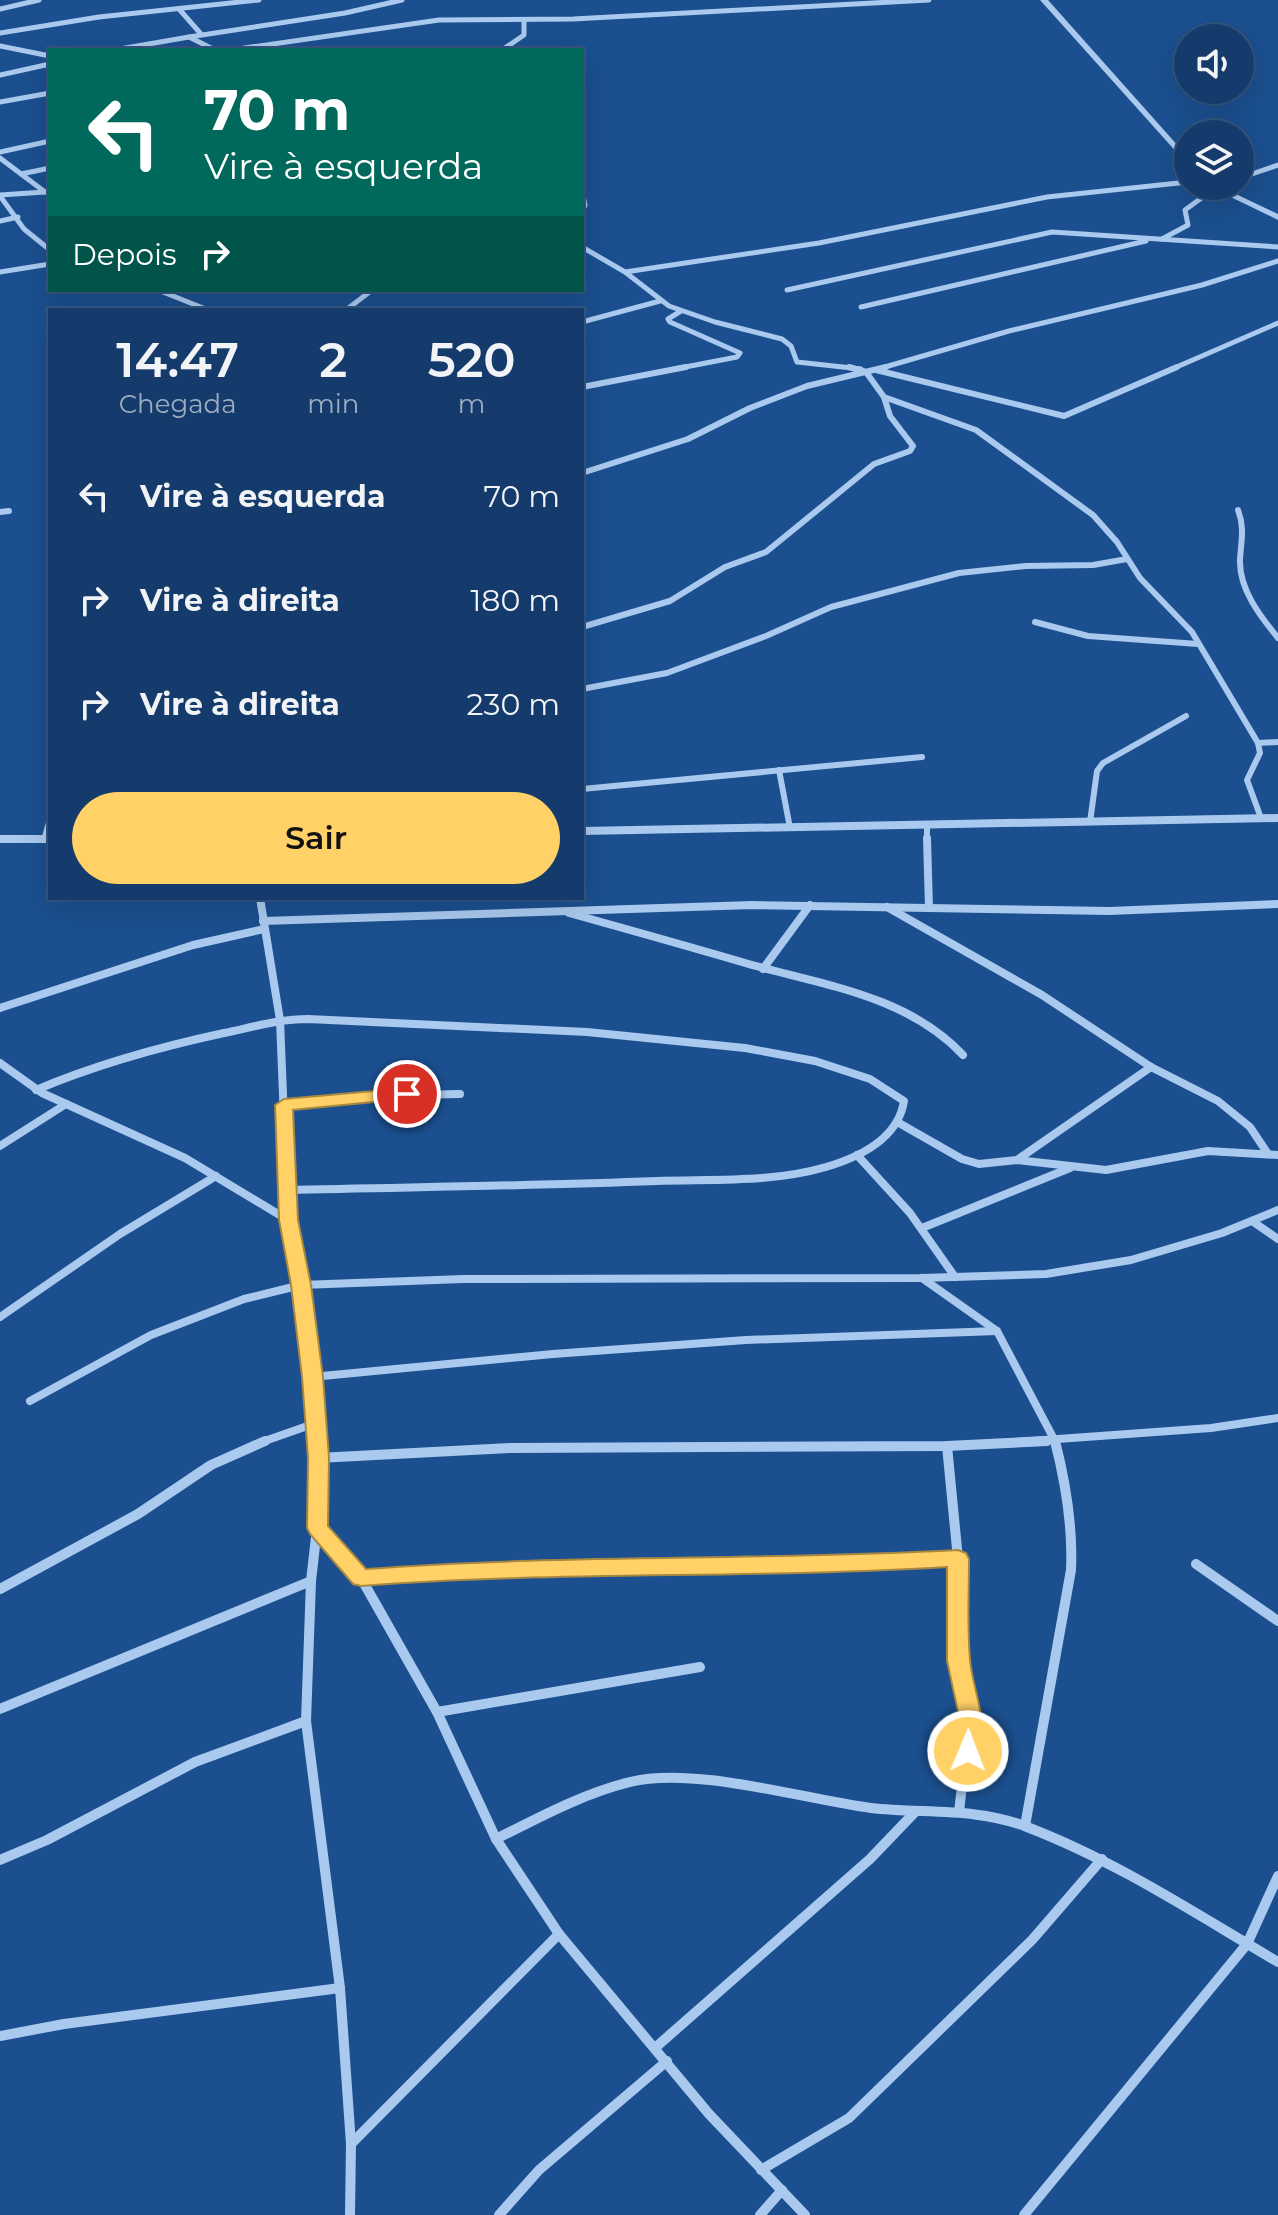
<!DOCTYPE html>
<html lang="pt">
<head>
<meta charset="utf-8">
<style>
	:root { --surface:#143b6b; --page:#1d4271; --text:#f1f3f6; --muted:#9dadc1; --line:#33557e; --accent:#ffd166 }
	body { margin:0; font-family:Montserrat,sans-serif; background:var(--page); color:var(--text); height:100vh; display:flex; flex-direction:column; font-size:30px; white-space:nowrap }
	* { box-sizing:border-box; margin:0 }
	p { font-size:26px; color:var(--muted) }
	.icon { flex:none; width:44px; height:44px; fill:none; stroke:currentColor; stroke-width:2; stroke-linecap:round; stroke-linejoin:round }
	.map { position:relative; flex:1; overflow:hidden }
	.details { position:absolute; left:48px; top:308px; width:536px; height:592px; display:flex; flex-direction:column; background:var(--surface); border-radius:0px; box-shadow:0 8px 32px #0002,0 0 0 2px var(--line) }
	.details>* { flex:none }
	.guide { position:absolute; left:48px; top:48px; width:536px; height:244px; border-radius:0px; box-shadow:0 8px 32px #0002,0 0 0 2px var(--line); background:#00695c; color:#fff; overflow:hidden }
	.fabs { position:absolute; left:1174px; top:24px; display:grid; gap:16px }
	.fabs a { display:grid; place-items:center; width:80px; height:80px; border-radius:50%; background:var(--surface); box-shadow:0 8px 32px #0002,0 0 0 2px var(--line); font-size:40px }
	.pin { position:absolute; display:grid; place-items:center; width:68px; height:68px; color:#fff; margin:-34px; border:4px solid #fff; border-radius:50%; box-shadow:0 2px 8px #0007 }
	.me { position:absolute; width:88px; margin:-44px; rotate:1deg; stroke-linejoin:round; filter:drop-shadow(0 0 6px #0008) }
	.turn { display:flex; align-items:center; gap:28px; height:168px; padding:0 24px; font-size:36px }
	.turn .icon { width:104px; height:104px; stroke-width:2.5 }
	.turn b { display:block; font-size:56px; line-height:68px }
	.then { display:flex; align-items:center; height:76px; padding:0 24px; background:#0003; gap:16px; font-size:30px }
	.eta { display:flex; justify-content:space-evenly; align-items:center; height:136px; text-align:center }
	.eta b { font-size:48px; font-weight:600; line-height:56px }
	.action { display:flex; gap:16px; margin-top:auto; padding:16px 24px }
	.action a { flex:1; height:92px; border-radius:48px; background:var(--accent); color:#111; font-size:32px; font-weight:600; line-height:92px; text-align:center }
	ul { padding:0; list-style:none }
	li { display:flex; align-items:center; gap:24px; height:104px; padding:0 24px }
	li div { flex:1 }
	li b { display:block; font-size:30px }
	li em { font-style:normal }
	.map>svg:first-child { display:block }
</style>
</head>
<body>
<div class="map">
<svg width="1278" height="2215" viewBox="0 0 1278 2215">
	<rect width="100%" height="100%" fill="#1b4f8f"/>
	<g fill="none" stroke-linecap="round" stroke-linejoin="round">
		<g stroke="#a9c9ee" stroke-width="5">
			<path d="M 0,9 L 39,0"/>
			<path d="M 179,9 L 201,34"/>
			<path d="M 0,33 L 99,17 L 259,0"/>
			<path d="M 189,37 L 345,13 L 402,0"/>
			<path d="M 0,46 L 50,56"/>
			<path d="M 114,50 L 189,37 L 215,50"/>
			<path d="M 231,50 L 439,20 L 573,19 L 929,0"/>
			<path d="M 502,50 L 524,35 L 524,20"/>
			<path d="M 0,75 L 50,64"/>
			<path d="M 0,102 L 50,93"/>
			<path d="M 0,152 L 50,141"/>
			<path d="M 0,158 L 45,192"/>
			<path d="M 21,174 L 50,168"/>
			<path d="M 1240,178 L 1278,165"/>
			<path d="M 582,191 L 585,205 L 582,212"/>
			<path d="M 0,195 L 45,192"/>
			<path d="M 0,196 L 24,229 L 50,250"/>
			<path d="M 0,221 L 18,217"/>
			<path d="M 1162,239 L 1188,225 L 1185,210 L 1215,188"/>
			<path d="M 582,247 L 625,272 L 669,306 L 715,322 L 782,339 L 791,346 L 797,362 L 861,369"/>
			<path d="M 0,272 L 50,264"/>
			<path d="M 625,272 L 819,243 L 1047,197 L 1188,182"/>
			<path d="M 158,290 L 208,310"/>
			<path d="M 787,290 L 1052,232 L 1278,247"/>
			<path d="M 861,307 L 1146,241"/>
			<path d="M 346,310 L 372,290"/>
			<path d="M 582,322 L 660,301"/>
			<path d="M 675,369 L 737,357 L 740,353 L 670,322 L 668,319 L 681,311"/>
			<path d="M 878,369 L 1009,331 L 1202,285 L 1278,261"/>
			<path d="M 1172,369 L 1278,323"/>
		</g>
		<g stroke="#a9c9ee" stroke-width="6">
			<path d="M 849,367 L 866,372 L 884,397 L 976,430 L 1093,515 L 1117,542 L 1140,578 L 1192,632 L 1258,743 L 1260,753 L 1247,780 L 1261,818"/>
			<path d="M 876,370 L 1064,416 L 1177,367"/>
			<path d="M 582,387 L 686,367"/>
			<path d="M 582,473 L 688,439 L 750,408 L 807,386 L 886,367"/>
			<path d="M 1238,510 C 1245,528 1241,541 1240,560 C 1239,589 1260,616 1278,638"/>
			<path d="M 0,512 L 9,511"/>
			<path d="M 1035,622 L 1088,636 L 1198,644"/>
			<path d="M 582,627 L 670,601 L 725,567 L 766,552 L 874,464 L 910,451 L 913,446 L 890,416 L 884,397"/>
			<path d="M 582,689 L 667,673 L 766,636 L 831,607 L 959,573 L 1026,566 L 1093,565 L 1127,559"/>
			<path d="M 1258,743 L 1278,742"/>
			<path d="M 779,770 L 790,828"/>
			<path d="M 582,789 L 922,757"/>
			<path d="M 1090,822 L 1097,771 L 1103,763 L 1186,716"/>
			<path d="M 927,826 L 927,840"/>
			<path d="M 44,840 L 50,819"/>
		</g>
		<g stroke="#a9c9ee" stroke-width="8">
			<path d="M 927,838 L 929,908"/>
			<path d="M 260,898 L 280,1020 L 288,1220 L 301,1285 L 317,1443"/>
			<path d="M 887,907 L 1042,995 L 1151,1067 L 1218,1101 L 1250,1127 L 1268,1154"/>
			<path d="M 569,913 C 630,930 691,947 752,965 C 825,985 909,997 963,1055"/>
			<path d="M 263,921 L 752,905 L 1110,911 L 1278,904"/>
			<path d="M 763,969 L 810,905"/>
			<path d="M 0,1008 L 193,945 L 264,929"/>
			<path d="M 0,1063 L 42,1093 L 185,1158 L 288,1220"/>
			<path d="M 36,1090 C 97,1064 159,1047 224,1033 C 253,1027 279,1019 308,1019 L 587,1032 L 745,1048 L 815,1061 L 870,1079 L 904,1101 C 898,1139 860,1157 826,1167 C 771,1183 712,1179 657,1181 C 534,1186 410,1187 287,1190"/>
			<path d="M 284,1105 L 370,1096 L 460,1094"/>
			<path d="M 899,1123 L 962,1159 L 979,1164 L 1017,1160 L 1106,1170 L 1208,1151 L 1278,1155"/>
			<path d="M 0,1146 L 66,1104"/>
			<path d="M 857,1155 L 910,1213 L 955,1277"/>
			<path d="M 1017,1160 L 1151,1067"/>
			<path d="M 1252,1221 L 1278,1239"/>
			<path d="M 922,1228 L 1070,1168"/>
			<path d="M 922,1278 L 997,1331 L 1056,1443"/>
			<path d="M 0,1317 L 120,1234 L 216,1176"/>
			<path d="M 312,1377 L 553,1354 L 746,1340 L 997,1331"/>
			<path d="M 30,1401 L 151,1335 L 244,1299 L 301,1285 L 463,1279 L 921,1278 L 1046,1274 L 1131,1260 L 1222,1233 L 1278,1210"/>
			<path d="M 259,1443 L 316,1423"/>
			<path d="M 1003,1443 L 1211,1428 L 1278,1418"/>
		</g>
		<g stroke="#a9c9ee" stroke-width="10">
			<path d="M 317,1441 L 317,1528 L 361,1578 L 437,1712 L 496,1839 L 559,1934 L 709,2114 L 805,2215"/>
			<path d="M 947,1446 L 958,1559 L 959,1661 L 970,1716 L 959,1812"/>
			<path d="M 318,1458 L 510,1448 L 947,1446 L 1047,1441"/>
			<path d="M 317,1528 L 311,1581 L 306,1721 L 340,1988 L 351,2144 L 350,2215"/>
			<path d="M 1196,1564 L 1278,1621"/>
			<path d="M 361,1578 L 510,1570 L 958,1559"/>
			<path d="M 0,1589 L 138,1514 L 211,1465 L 265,1441"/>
			<path d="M 0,1709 L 311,1581"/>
			<path d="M 437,1712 L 700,1667"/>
			<path d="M 1025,1826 L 1071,1570 C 1073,1526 1066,1484 1055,1441"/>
			<path d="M 496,1839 C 540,1817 582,1794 630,1782 C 694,1766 803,1799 871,1808 C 923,1814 976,1807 1027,1827 C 1116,1861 1196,1914 1278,1962"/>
			<path d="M 0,1860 L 47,1840 L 195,1762 L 306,1721"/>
			<path d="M 0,2036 L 64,2024 L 340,1988"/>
			<path d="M 656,2047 L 870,1859 L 915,1812"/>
			<path d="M 351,2144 L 559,1934"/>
			<path d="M 761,2170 L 849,2118 L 1032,1940 L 1102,1859"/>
			<path d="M 499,2215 L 539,2170 L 667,2061"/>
			<path d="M 760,2215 L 782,2190"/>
			<path d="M 1024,2215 L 1247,1944 L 1278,1876"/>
		</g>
		<g fill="#a9c9ee" fill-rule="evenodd">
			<path d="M 1040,0 L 1048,0 L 1188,157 L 1188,165 Z"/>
			<path d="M 1208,186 L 1219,186 L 1278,214 L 1278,220 Z"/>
			<path d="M 1278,814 L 1278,822 L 582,835 L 582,827 Z"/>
			<rect x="0" y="835" width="50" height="8"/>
		</g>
	</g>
	<path fill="#ffd166" stroke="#a68842" stroke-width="2" d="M 407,1088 L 414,1090 L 416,1094 L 414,1098 L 293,1110 L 298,1220 L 311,1285 L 323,1377 L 329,1458 L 328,1526 L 366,1569 C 563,1554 761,1561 958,1550 L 966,1553 L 969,1559 C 969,1592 967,1626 970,1659 C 972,1690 992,1727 977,1757 L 968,1760 L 960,1757 L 957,1751 L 959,1716 L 947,1661 L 947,1567 C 752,1579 556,1571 361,1586 L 353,1584 L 310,1534 L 307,1528 L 308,1458 L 302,1377 L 291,1285 L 279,1220 L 275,1105 L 284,1099 Z"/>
</svg>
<div class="fabs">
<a><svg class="icon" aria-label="sound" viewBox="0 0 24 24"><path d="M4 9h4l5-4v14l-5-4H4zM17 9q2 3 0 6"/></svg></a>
<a><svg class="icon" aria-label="layers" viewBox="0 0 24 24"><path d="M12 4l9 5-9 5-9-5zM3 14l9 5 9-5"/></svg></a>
</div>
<div class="pin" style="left:407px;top:1094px;background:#d93025"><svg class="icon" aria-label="arrive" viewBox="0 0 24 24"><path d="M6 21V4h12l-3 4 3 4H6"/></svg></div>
<svg class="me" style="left:968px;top:1751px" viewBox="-20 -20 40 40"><circle r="17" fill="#ffd166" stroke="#fff" stroke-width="3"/><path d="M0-11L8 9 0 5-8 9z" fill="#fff"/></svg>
<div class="guide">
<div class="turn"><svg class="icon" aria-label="left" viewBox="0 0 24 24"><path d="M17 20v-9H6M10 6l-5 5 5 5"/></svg><div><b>70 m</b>Vire à esquerda</div></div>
<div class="then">Depois<svg class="icon" aria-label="right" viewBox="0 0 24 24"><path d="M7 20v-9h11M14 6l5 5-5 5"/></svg></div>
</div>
<section class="details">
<div class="eta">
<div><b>14:47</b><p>Chegada</p></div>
<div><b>2</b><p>min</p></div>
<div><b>520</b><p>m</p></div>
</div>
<ul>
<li><svg class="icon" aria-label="left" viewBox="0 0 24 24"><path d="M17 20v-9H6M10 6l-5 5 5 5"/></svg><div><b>Vire à esquerda</b></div><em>70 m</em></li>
<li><svg class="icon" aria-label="right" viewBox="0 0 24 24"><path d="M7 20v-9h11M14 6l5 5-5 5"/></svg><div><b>Vire à direita</b></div><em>180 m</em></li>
<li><svg class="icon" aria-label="right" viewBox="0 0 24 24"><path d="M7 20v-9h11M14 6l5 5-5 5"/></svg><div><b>Vire à direita</b></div><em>230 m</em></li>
</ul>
<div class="action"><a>Sair</a></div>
</section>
</div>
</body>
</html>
